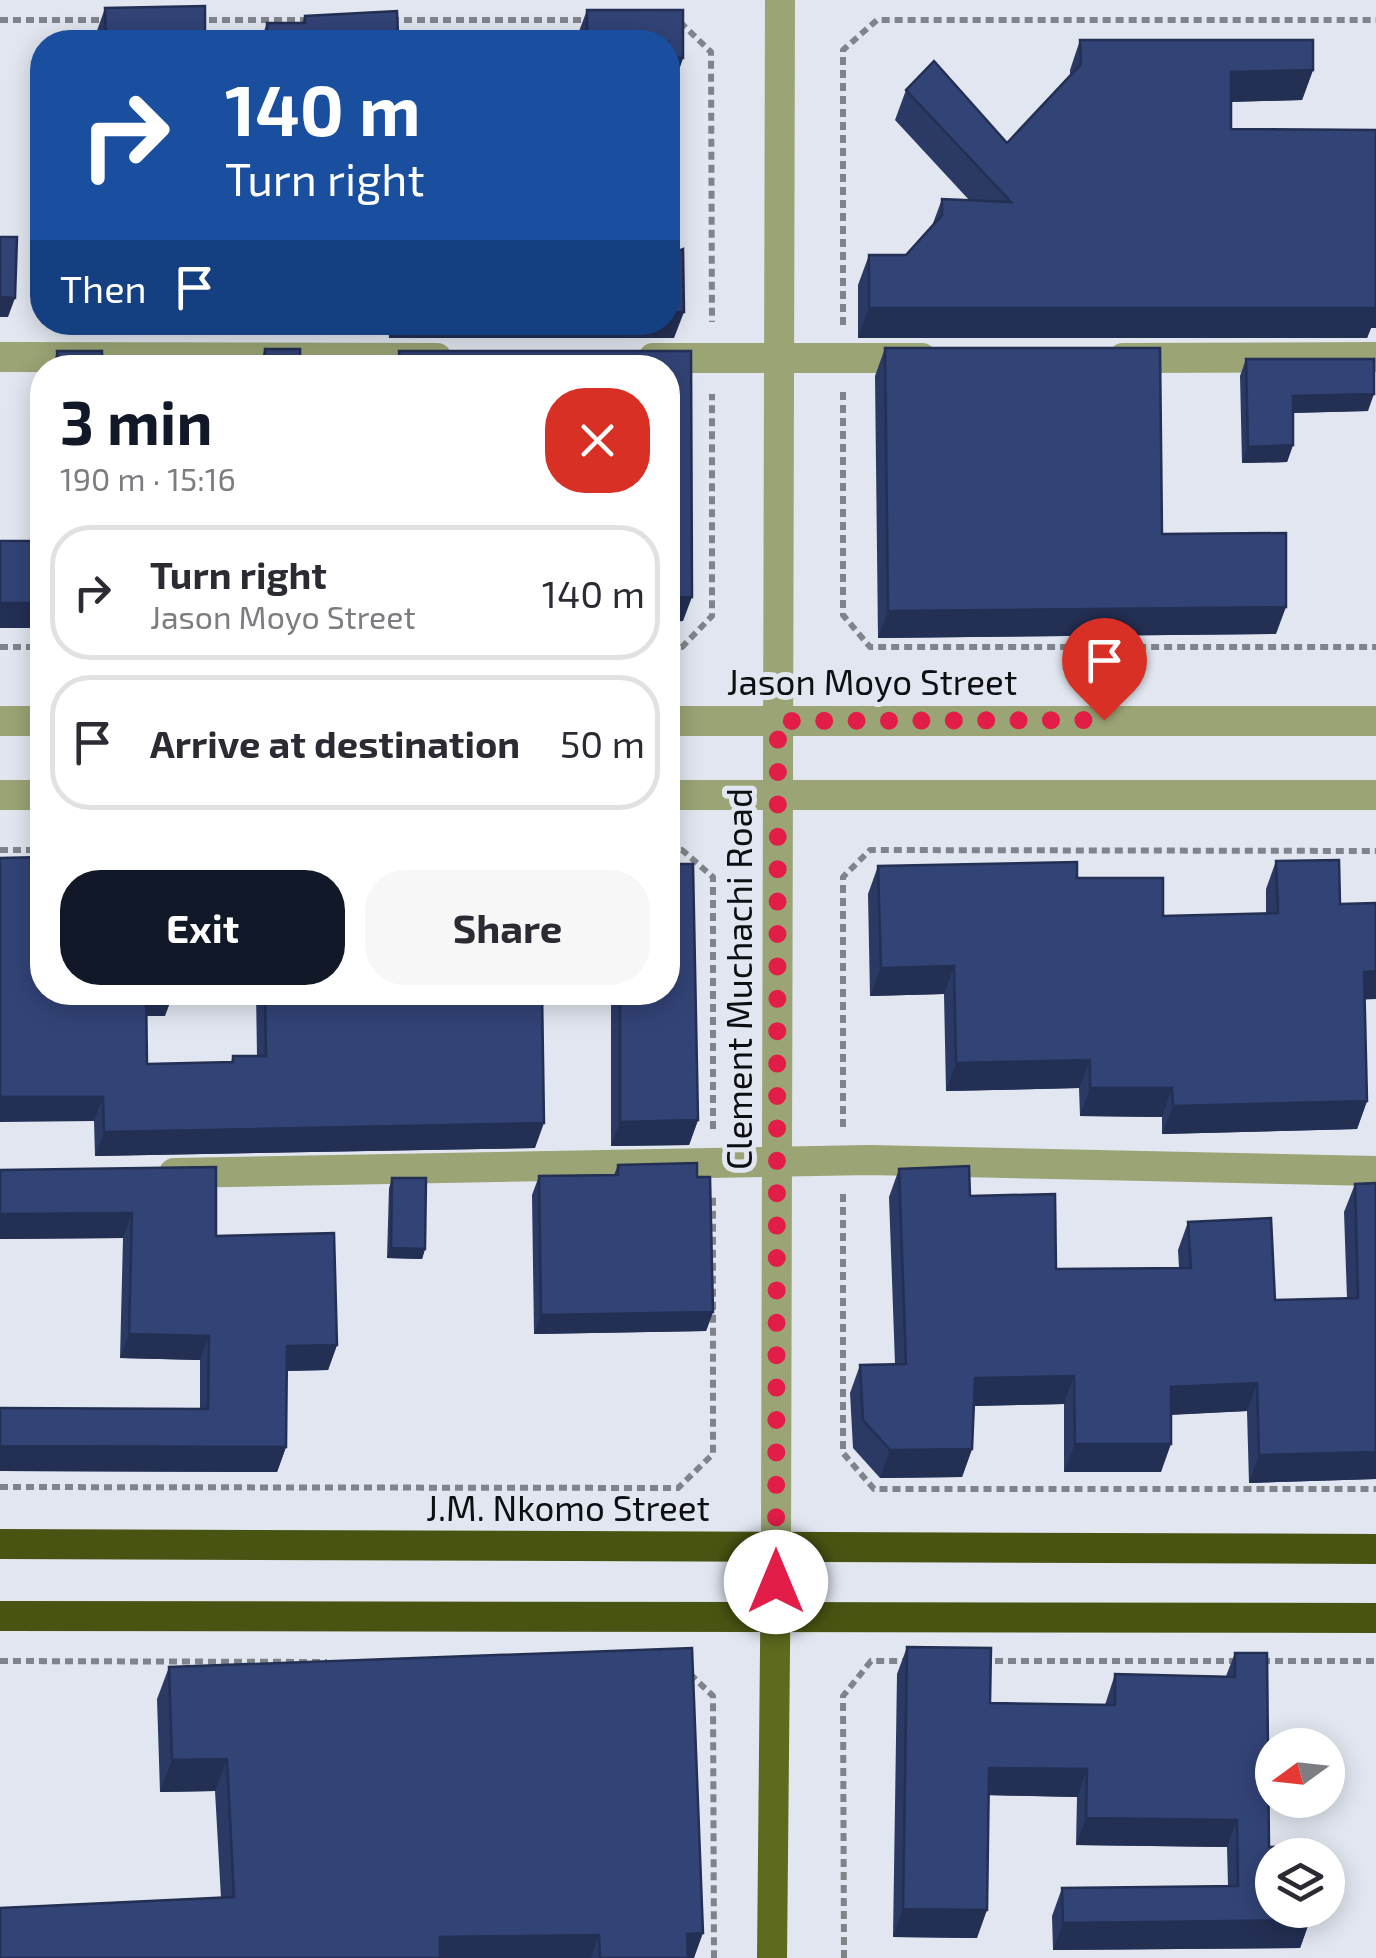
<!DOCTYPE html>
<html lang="en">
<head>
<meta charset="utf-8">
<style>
	:root { --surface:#fff; --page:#f7f7f7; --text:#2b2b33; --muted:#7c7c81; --line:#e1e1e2; --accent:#111827 }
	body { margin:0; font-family:"Exo 2",sans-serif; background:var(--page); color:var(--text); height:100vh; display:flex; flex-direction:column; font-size:38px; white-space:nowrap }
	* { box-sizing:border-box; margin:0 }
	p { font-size:32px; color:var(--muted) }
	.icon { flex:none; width:55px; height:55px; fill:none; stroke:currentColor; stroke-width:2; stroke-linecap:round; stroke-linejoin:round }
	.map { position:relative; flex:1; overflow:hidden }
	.panel { position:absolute; left:30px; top:355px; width:650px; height:650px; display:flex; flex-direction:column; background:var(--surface); border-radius:40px; box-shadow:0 5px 25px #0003 }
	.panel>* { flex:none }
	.top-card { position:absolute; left:30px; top:30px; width:650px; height:305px; border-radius:40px; box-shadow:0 5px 25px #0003; background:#1a4fa0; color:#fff; overflow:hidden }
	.needle { width:65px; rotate:255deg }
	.buttons { position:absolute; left:1255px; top:1728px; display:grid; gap:20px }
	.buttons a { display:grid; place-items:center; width:90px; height:90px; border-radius:50%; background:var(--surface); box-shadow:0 5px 25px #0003; font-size:50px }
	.pin { position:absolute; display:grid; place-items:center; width:85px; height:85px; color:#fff; margin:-102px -42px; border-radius:50% 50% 50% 0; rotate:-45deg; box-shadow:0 0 10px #0007 }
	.pin .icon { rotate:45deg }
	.me { position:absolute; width:110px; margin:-55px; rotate:0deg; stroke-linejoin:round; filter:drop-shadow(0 0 8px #0008) }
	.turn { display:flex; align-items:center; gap:35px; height:210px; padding:0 30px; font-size:45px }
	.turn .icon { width:130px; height:130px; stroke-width:2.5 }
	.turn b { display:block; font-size:70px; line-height:85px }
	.then { display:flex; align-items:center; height:95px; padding:0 30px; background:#0003; gap:20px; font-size:38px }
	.round { display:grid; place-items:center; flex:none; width:105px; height:105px; border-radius:40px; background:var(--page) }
	.headline { display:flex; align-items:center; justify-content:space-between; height:170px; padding:0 30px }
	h1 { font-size:60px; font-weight:700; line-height:75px; color:var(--accent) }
	.cta { display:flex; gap:20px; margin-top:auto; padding:20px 30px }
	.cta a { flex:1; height:115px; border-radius:40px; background:var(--accent); color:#fff; font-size:40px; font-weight:700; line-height:115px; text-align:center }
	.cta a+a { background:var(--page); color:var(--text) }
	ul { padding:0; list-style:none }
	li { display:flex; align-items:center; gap:30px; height:135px; margin:0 20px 15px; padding:0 10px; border:5px solid var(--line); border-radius:40px }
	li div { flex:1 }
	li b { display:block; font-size:38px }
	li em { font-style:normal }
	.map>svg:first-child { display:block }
</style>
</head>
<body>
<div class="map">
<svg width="1376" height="1958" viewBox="0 0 1376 1958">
	<rect width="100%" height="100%" fill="#e1e6f0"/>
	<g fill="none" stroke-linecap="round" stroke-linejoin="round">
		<g stroke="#80848a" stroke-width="6" stroke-dasharray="8 5" stroke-linecap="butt">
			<path d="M 0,20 L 109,20"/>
			<path d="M 196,20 L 309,20"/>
			<path d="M 391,20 L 589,20"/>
			<path d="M 680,22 L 711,52 L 712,322"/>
			<path d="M 843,325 L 843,50 L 877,20 L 1376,20"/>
			<path d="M 843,392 L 843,615 L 870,647 L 1376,647"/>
			<path d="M 0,647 L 42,647"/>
			<path d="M 668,647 L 682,647 L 712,616 L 712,394"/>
			<path d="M 0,850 L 42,850"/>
			<path d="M 668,850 L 682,850 L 713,877 L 713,1130"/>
			<path d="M 843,1127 L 843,877 L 870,850 L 1376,851"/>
			<path d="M 843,1194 L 843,1453 L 874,1489 L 1376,1489"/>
			<path d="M 0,1487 L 678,1488 L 713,1454 L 713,1197"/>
			<path d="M 0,1661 L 327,1662"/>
			<path d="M 982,1661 L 1240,1661"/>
			<path d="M 1262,1661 L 1376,1661"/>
			<path d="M 690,1674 L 713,1696 L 714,1958"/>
			<path d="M 844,1958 L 843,1696 L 871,1661 L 910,1661"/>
		</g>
		<g stroke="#9aa475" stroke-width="30">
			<path d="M 0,357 L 437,358"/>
			<path d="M 653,358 L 922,358"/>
			<path d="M 1123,358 L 1376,357"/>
			<path d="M 0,721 L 42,721"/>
			<path d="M 668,721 L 1376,721"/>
			<path d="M 0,795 L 42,795"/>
			<path d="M 668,795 L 1376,795"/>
			<path d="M 174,1173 L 869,1160 L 1376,1171"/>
			<path d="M 776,1547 L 780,0"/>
		</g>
		<path stroke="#5e6a1e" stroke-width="30" d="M 772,1958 L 776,1547"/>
		<g stroke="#4a5412" stroke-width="30">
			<path d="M 0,1544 L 1376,1549"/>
			<path d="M 0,1616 L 1376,1618"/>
		</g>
	</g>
	<g fill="#2b3a65">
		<path d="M 105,8 L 205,42 L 93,42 Z"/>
		<path d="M 587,10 L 683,10 L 683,58 L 674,84 L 668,84 L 668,42 L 260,42 L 267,23 L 302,23 L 305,16 L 397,11 L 398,35 L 578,34 Z"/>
		<path d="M 1080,40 L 1313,70 L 1302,100 L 1231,102 L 1231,129 L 1376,130 L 1376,328 L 1371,328 L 1367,338 L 858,338 L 858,285 L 869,255 L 906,255 L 932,226 L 942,199 L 970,201 L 895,120 L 906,90 L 1007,143 L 1070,75 L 1070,70 Z"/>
		<path d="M 357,322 L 668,322 L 674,338 L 389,338 L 388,324 L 357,325 Z"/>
		<path d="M 885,348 L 1162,534 L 1276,634 L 878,638 L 875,376 Z"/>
		<path d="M 265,349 L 300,368 L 258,368 Z"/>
		<path d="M 57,351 L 102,368 L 52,368 Z"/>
		<path d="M 399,351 L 691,351 L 683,621 L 668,622 L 668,368 L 394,368 Z"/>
		<path d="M 1246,359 L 1368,411 L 1293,413 L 1293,445 L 1287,462 L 1242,463 L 1240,376 Z"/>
		<path d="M 0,858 L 165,1016 L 146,1016 L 147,1064 L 231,1062 L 233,1056 L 257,1056 L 256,992 L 668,992 L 698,1120 L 689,1145 L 611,1146 L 611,996 L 542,997 L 535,1148 L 95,1156 L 94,1121 Z"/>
		<path d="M 1276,861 L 1340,904 L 1365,999 L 1367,1101 L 1357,1129 L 1162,1134 L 1162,1117 L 1080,1116 L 1079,1088 L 946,1091 L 944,994 L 870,996 L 868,894 L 878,866 L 1077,878 L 1163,916 L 1266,913 L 1266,889 Z"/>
		<path d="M 618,1165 L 697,1177 L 713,1312 L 706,1331 L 534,1334 L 532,1195 L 539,1176 L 614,1175 Z"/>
		<path d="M 899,1169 L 970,1196 L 1056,1269 L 1179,1268 L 1178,1250 L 1188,1222 L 1275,1300 L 1347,1298 L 1344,1212 L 1355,1184 L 1376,1479 L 1249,1483 L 1247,1411 L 1171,1415 L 1161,1472 L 1064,1472 L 1064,1404 L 974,1406 L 972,1449 L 962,1477 L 880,1478 L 853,1448 L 850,1393 L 860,1365 L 895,1364 L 889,1197 Z"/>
		<path d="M 0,1170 L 216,1236 L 337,1345 L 328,1370 L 287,1371 L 286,1447 L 277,1472 L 0,1471 L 0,1408 L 200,1409 L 200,1360 L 120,1358 L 123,1238 L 0,1239 Z"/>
		<path d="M 392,1178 L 425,1249 L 422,1259 L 387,1258 L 389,1188 Z"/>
		<path d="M 907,1647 L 990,1703 L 1105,1705 L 1115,1674 L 1226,1676 L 1235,1653 L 1269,1847 L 1310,1920 L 1300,1948 L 1053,1950 L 1052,1916 L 1062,1888 L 1228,1886 L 1227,1847 L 1076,1845 L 1077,1797 L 989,1795 L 977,1938 L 893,1937 L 897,1674 Z"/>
		<path d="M 169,1667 L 694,1958 L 0,1958 L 221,1898 L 215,1791 L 160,1792 L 157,1699 Z"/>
	</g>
	<g fill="#232f53">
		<path d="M 668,57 L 683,58 L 674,84 L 668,84 Z"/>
		<path d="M 1313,70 L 1302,100 L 1220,102 L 1231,72 Z"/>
		<path d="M 0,297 L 15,298 L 8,317 L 0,317 Z"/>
		<path d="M 1376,302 L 1376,328 L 1371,328 L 1367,338 L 858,338 L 869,308 Z"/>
		<path d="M 668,312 L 684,312 L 674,338 L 389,338 L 394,322 L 668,322 Z"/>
		<path d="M 358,322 L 389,322 L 388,324 L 357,325 Z"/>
		<path d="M 1374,394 L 1368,411 L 1286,413 L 1293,396 Z"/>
		<path d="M 1293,445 L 1287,462 L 1242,463 L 1248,447 Z"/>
		<path d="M 692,597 L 683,621 L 668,622 L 668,598 Z"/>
		<rect x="0" y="603" width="42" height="25"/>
		<path d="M 1286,607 L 1276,634 L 878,638 L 888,611 Z"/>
		<path d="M 954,966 L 944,994 L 870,996 L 881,968 Z"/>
		<path d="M 1376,971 L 1376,999 L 1354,1000 L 1364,972 Z"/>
		<path d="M 145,992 L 174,992 L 165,1016 L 136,1016 Z"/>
		<path d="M 534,992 L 612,992 L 611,996 L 532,997 Z"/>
		<path d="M 1090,1060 L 1079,1088 L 946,1091 L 956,1063 Z"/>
		<path d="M 1090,1088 L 1172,1088 L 1162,1117 L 1080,1116 Z"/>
		<path d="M 0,1097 L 103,1097 L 94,1121 L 0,1122 Z"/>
		<path d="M 1367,1101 L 1357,1129 L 1162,1134 L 1173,1106 Z"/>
		<path d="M 698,1120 L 689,1145 L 611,1146 L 620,1122 Z"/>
		<path d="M 544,1123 L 535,1148 L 95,1156 L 104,1132 Z"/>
		<path d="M 132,1213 L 123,1238 L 0,1239 L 0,1214 Z"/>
		<path d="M 391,1248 L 425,1249 L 422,1259 L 387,1258 Z"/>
		<path d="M 713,1312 L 706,1331 L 534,1334 L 541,1315 Z"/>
		<path d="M 129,1334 L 209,1336 L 200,1360 L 120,1358 Z"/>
		<path d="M 337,1345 L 328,1370 L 278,1371 L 287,1346 Z"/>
		<path d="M 1074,1376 L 1064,1404 L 964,1406 L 975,1378 Z"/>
		<path d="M 1257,1383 L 1247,1411 L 1161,1415 L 1171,1387 Z"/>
		<path d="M 1075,1444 L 1171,1444 L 1161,1472 L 1064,1472 Z"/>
		<path d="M 0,1446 L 286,1447 L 277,1472 L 0,1471 Z"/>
		<path d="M 972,1449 L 962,1477 L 880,1478 L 890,1450 Z"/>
		<path d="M 1376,1452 L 1376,1479 L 1249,1483 L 1259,1455 Z"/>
		<path d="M 227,1759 L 215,1791 L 160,1792 L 172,1760 Z"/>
		<path d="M 989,1768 L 1087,1769 L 1077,1797 L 979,1795 Z"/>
		<path d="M 1086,1818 L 1237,1820 L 1227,1847 L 1076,1845 Z"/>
		<path d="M 903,1909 L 987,1910 L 977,1938 L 893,1937 Z"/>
		<path d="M 1310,1920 L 1300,1948 L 1053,1950 L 1063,1923 Z"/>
		<path d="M 703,1933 L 694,1958 L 678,1958 L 687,1934 Z"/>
		<path d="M 599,1935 L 591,1958 L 432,1958 L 440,1937 Z"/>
	</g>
	<g fill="#324376" stroke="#232f53" stroke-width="2.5">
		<path d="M 205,6 L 205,42 L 106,42 L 105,8 Z"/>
		<path d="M 587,10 L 683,10 L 683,58 L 668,57 L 668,42 L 267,42 L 267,23 L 305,23 L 305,16 L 397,11 L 398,35 L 587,34 Z"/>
		<path d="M 1080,40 L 1313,40 L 1313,70 L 1231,72 L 1231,129 L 1376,130 L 1376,308 L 869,308 L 869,255 L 906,255 L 942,215 L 942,199 L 1011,202 L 906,90 L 934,61 L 1007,143 L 1081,64 Z"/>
		<path d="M 0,237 L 17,237 L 15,298 L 0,297 Z"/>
		<path d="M 683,249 L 684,312 L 668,312 L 668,255 Z"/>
		<path d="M 885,348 L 1160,348 L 1162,534 L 1286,533 L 1286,607 L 888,611 Z"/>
		<path d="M 265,349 L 300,349 L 300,368 L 264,368 Z"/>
		<path d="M 57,351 L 102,351 L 102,368 L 58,368 Z"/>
		<path d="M 399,351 L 691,351 L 692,597 L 668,598 L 668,368 L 400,368 Z"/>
		<path d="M 1246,359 L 1374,359 L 1374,394 L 1293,396 L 1293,445 L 1248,447 Z"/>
		<rect x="0" y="541" width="42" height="62"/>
		<path d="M 42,857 L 42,992 L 146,992 L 147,1064 L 233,1062 L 233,1056 L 266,1056 L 265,992 L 542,992 L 544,1123 L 104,1132 L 103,1097 L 0,1097 L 0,858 Z"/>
		<path d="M 1339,860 L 1340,904 L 1376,903 L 1376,971 L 1364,972 L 1367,1101 L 1173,1106 L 1172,1088 L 1090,1088 L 1090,1060 L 956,1063 L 954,966 L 881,968 L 878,866 L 1077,862 L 1077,878 L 1163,878 L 1163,916 L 1278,913 L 1276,861 Z"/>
		<path d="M 668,864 L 693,864 L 698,1120 L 620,1122 L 620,992 L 668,992 Z"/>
		<path d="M 697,1163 L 697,1177 L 710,1177 L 713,1312 L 541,1315 L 539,1176 L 618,1175 L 618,1165 Z"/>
		<path d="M 969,1166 L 970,1196 L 1055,1194 L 1056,1269 L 1191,1268 L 1188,1222 L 1271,1218 L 1275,1300 L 1358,1298 L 1355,1184 L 1376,1183 L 1376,1452 L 1259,1455 L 1257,1383 L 1171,1387 L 1171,1444 L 1075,1444 L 1074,1376 L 975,1378 L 972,1449 L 890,1450 L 863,1420 L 860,1365 L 906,1364 L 899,1169 Z"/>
		<path d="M 216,1167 L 216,1236 L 334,1233 L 337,1345 L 287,1346 L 286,1447 L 0,1446 L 0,1408 L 208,1409 L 209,1336 L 129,1334 L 132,1213 L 0,1214 L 0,1170 Z"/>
		<path d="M 392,1178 L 426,1178 L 425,1249 L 391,1248 Z"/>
		<path d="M 907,1647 L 991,1648 L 990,1703 L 1115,1705 L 1115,1674 L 1235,1677 L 1235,1653 L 1267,1653 L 1269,1847 L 1308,1846 L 1308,1855 L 1272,1855 L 1272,1910 L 1309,1910 L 1310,1920 L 1063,1923 L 1062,1888 L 1238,1886 L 1237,1820 L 1086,1818 L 1087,1769 L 989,1768 L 987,1910 L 903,1909 Z"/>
		<path d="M 692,1648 L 703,1933 L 687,1934 L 688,1958 L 600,1958 L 599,1935 L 440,1937 L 440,1958 L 0,1958 L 0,1908 L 234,1897 L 227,1759 L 172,1760 L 169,1667 Z"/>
	</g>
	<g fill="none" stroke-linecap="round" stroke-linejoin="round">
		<path stroke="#e11d48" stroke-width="18" stroke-dasharray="0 32.4" d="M 776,1582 L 778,721 L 1104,720"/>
	</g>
	<g text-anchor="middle" stroke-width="10" stroke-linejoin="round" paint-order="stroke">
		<g font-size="35" fill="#0d0f12" stroke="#e1e6f0">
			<text x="872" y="695">Jason Moyo Street</text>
			<text transform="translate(740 979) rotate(-90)" y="12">Clement Muchachi Road</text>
			<text x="568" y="1521">J.M. Nkomo Street</text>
		</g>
	</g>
</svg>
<div class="buttons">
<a><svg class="needle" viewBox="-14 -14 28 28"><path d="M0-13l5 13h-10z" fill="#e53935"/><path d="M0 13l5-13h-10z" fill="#7c7c81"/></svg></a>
<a><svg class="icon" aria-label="layers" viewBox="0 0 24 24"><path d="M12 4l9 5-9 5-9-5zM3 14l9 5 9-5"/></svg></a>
</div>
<div class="pin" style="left:1104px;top:720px;background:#d93025"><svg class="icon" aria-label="arrive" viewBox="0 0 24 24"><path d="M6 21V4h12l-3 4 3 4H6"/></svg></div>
<svg class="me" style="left:776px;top:1582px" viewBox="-20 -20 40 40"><circle r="19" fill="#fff"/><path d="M0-13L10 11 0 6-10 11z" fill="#e11d48"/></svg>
<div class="top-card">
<div class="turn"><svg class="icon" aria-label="right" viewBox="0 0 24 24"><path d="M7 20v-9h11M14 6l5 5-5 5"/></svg><div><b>140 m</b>Turn right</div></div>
<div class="then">Then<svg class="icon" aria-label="arrive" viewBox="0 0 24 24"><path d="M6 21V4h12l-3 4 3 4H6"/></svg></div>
</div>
<section class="panel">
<div class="headline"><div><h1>3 min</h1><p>190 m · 15:16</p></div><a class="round" style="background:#d93025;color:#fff"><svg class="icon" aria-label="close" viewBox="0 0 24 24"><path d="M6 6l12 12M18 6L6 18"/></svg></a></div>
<ul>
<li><svg class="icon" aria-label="right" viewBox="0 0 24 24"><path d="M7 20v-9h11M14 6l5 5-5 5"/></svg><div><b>Turn right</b><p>Jason Moyo Street</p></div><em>140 m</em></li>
<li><svg class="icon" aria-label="arrive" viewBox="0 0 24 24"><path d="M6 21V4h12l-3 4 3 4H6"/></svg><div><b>Arrive at destination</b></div><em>50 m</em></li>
</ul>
<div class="cta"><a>Exit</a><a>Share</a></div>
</section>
</div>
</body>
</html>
